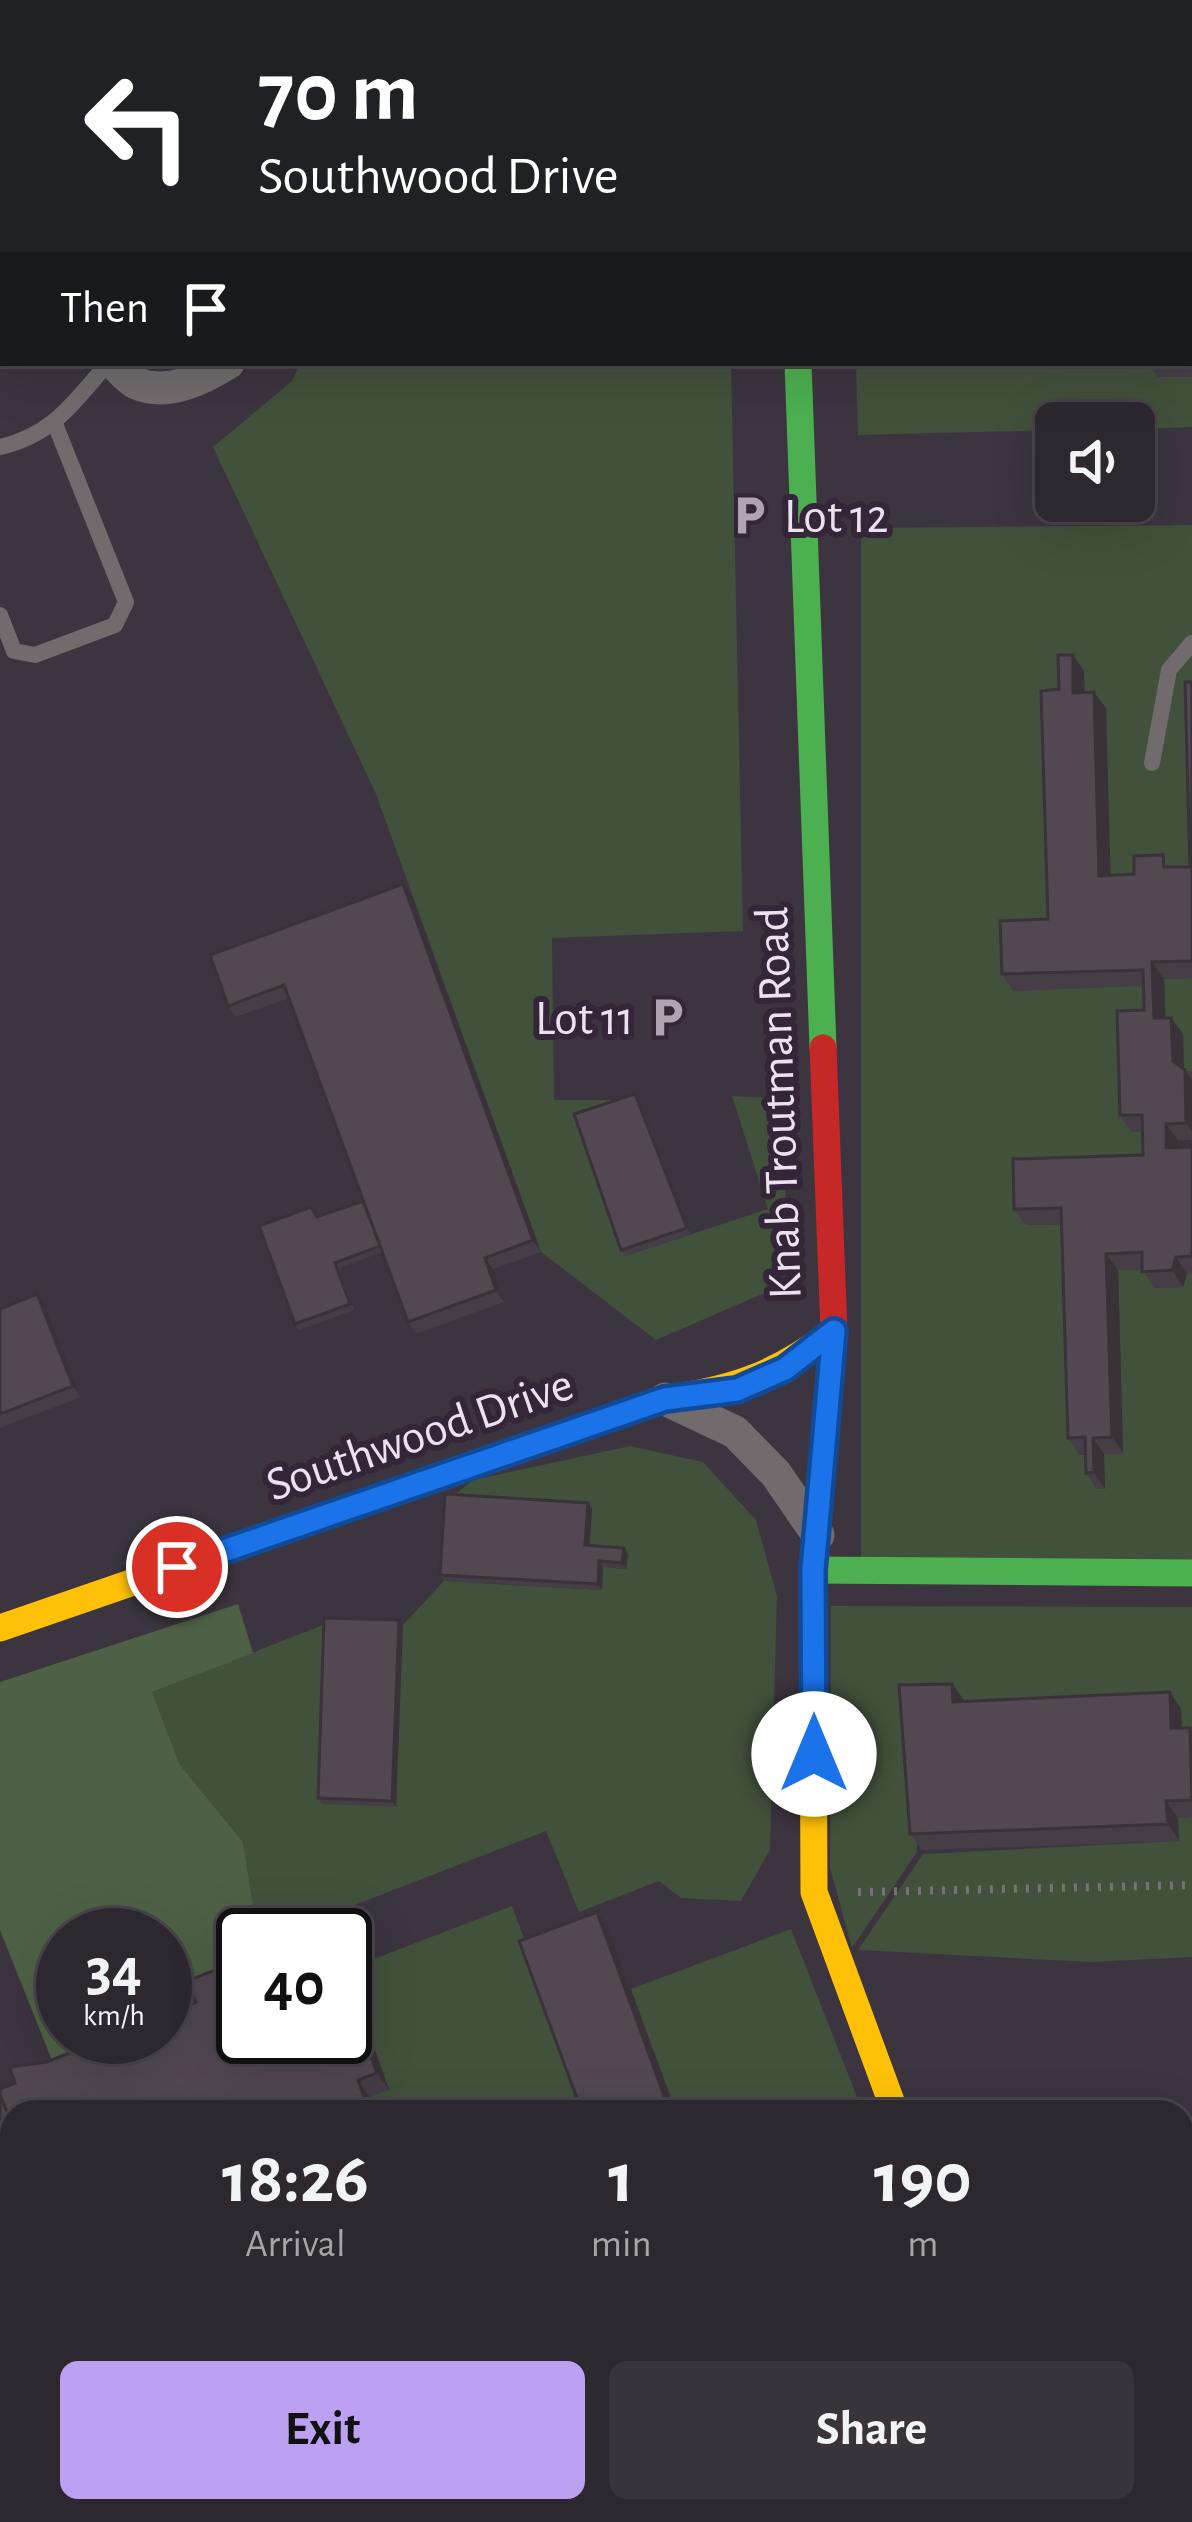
<!DOCTYPE html>
<html lang="en">
<head>
<meta charset="utf-8">
<style>
	:root { --surface:#2d272f; --page:#39333b; --text:#f1f3f6; --muted:#a7a5aa; --line:#48444b; --accent:#bca0f2 }
	body { margin:0; font-family:"Alegreya Sans",sans-serif; background:var(--page); color:var(--text); height:100vh; display:flex; flex-direction:column; font-size:45px; white-space:nowrap }
	* { box-sizing:border-box; margin:0 }
	p { font-size:39px; color:var(--muted) }
	.icon { flex:none; width:66px; height:66px; fill:none; stroke:currentColor; stroke-width:2; stroke-linecap:round; stroke-linejoin:round }
	.map { position:relative; flex:1; overflow:hidden }
	.side { position:absolute; left:0px; top:2100px; width:1194px; height:423px; display:flex; flex-direction:column; background:var(--surface); border-radius:36px 36px 0 0; box-shadow:0 12px 48px #0002,0 0 0 3px var(--line) }
	.side>* { flex:none }
	.hud { position:absolute; left:0px; top:0px; width:1194px; height:366px; box-shadow:0 12px 48px #0002,0 0 0 3px var(--line); background:#202124; color:#fff; overflow:hidden }
	.buttons { position:absolute; left:1035px; top:402px; display:grid; gap:24px }
	.buttons a { display:grid; place-items:center; width:120px; height:120px; border-radius:18px; background:var(--surface); box-shadow:0 12px 48px #0002,0 0 0 3px var(--line); font-size:60px }
	.speed { position:absolute; left:36px; top:1908px; display:flex; gap:24px; font-size:60px; font-weight:700; text-align:center }
	.speed>* { display:grid; place-content:center; width:156px; height:156px; border-radius:50%; background:var(--surface); box-shadow:0 12px 48px #0002,0 0 0 3px var(--line); line-height:1 }
	.speed small { font-size:30px; font-weight:400 }
	.speed .limit { border:6px solid #111; border-radius:18px; background:#fff; color:#111 }
	.pin { position:absolute; display:grid; place-items:center; width:102px; height:102px; color:#fff; margin:-51px; border:6px solid #fff; border-radius:50%; box-shadow:0 3px 12px #0007 }
	.me { position:absolute; width:132px; margin:-66px; rotate:0deg; stroke-linejoin:round; filter:drop-shadow(0 0 9px #0008) }
	.turn { display:flex; align-items:center; gap:42px; height:252px; padding:0 60px; font-size:54px }
	.turn .icon { width:156px; height:156px; stroke-width:2.5 }
	.turn b { display:block; font-size:84px; line-height:102px }
	.then { display:flex; align-items:center; height:114px; padding:0 60px; background:#0003; gap:24px; font-size:45px }
	.eta { display:flex; justify-content:space-evenly; align-items:center; height:204px; text-align:center }
	.eta b { font-size:72px; font-weight:700; line-height:84px }
	.action { display:flex; gap:24px; margin-top:auto; padding:24px 60px }
	.action a { flex:1; height:138px; border-radius:18px; background:var(--accent); color:#111; font-size:48px; font-weight:700; line-height:138px; text-align:center }
	.action a+a { background:var(--page); color:var(--text) }
	.map>svg:first-child { display:block }
</style>
</head>
<body>
<div class="map">
<svg width="1192" height="2522" viewBox="0 0 1192 2522">
	<rect width="100%" height="100%" fill="#3c343f"/>
	<g fill="#42513c">
		<path d="M 92,0 L 721,0 L 721,3 L 93,3 Z"/>
		<path d="M 300,363 L 731,363 L 743,931 L 552,938 L 554,1100 L 639,1100 L 625,1256 L 768,1209 L 732,1096 L 790,1099 L 781,1286 L 656,1340 L 541,1252 L 376,794 L 213,447 L 292,381 Z"/>
		<path d="M 856,363 L 1157,363 L 1158,377 L 1192,377 L 1192,427 L 1134,429 L 1134,423 L 1056,423 L 1056,430 L 858,435 Z"/>
		<path d="M 1192,525 L 1192,883 L 1059,936 L 1155,986 L 1132,1131 L 1154,1131 L 1155,1171 L 1027,1225 L 1072,1224 L 1080,1455 L 1123,1453 L 1118,1270 L 1154,1269 L 1155,1288 L 1183,1287 L 1187,1274 L 1192,1274 L 1192,1567 L 861,1570 L 861,528 Z"/>
		<path d="M 1192,978 L 1192,1077 L 1184,1077 L 1166,1035 L 1164,979 Z"/>
		<path d="M 630,1446 L 703,1462 L 756,1520 L 777,1596 L 770,1850 L 741,1901 L 681,1898 L 659,1881 L 579,1912 L 546,1831 L 277,1935 L 258,1935 L 243,1842 L 180,1765 L 152,1692 L 328,1623 L 403,1625 L 444,1581 L 601,1590 L 603,1567 L 626,1569 L 627,1554 L 589,1551 L 592,1510 L 449,1500 L 473,1480 Z"/>
		<path d="M 831,1606 L 1192,1607 L 1192,1745 L 912,1702 L 917,1852 L 852,1948 L 830,1868 Z"/>
		<path d="M 1192,1817 L 1192,1957 L 1091,1962 L 858,1950 L 923,1854 L 1178,1841 L 1178,1818 Z"/>
		<path d="M 512,1906 L 588,2112 L 375,2112 L 369,2097 L 389,2089 L 345,1970 Z"/>
		<path d="M 791,1929 L 863,2112 L 676,2112 L 631,1989 Z"/>
		<path d="M 12,2181 L 12,2511 L 291,2511 L 295,2522 L 0,2522 L 0,2185 Z"/>
		<path d="M 494,2511 L 736,2512 L 708,2522 L 498,2522 Z"/>
		<path d="M 828,2511 L 1013,2511 L 1012,2522 L 860,2522 Z"/>
	</g>
	<path fill="#4e6146" d="M 238,1604 L 253,1653 L 152,1692 L 180,1765 L 243,1842 L 258,1935 L 243,1935 L 243,1980 L 207,2019 L 165,2036 L 165,1935 L 63,1935 L 63,2037 L 162,2037 L 59,2078 L 0,1930 L 0,1682 Z"/>
	<g fill="none" stroke-linecap="round" stroke-linejoin="round">
		<g stroke="#777275" stroke-width="8" stroke-dasharray="3 9" stroke-linecap="butt">
			<path d="M 858,1892 L 1192,1885"/>
			<path d="M 0,2455 L 12,2459"/>
			<path d="M 85,2511 L 97,2522"/>
		</g>
		<g stroke="#716b6e" stroke-width="16">
			<path d="M 0,447 C 53,435 74,402 108,363"/>
			<path d="M 0,615 L 14,651 L 35,655 L 115,625 L 126,602 L 55,424"/>
			<path d="M 1152,763 L 1169,670 L 1192,643"/>
		</g>
		<g stroke="#716b6e" stroke-width="33">
			<path d="M 39,0 L 41,3"/>
			<path d="M 783,0 L 783,3"/>
			<path d="M 114,363 C 120,369 128,379 136,383 C 167,397 202,379 228,363"/>
			<path d="M 665,1399 L 735,1432 L 776,1474 L 818,1535"/>
			<path d="M 1043,2511 L 1047,2522"/>
		</g>
		<g stroke="#4caf50" stroke-width="27">
			<path d="M 798,363 L 823,1048"/>
			<path d="M 813,1570 L 1192,1573"/>
		</g>
		<g stroke="#ffc107" stroke-width="27">
			<path d="M 0,1628 L 665,1399 C 736,1389 777,1374 834,1331"/>
			<path d="M 813,1654 L 814,1892 L 895,2112"/>
		</g>
		<path stroke="#c62828" stroke-width="27" d="M 813,1654 L 813,1570 L 834,1331 L 823,1048"/>
	</g>
	<g fill="#463e47">
		<path d="M 1192,0 L 1192,377 L 1158,377 L 1147,363 L 1191,363 L 1191,3 L 1039,3 Z"/>
		<path d="M 1073,655 L 1084,671 L 1084,692 L 1106,708 L 1110,875 L 1134,874 L 1172,867 L 1190,867 L 1192,682 L 1192,978 L 1164,979 L 1165,1018 L 1171,1018 L 1183,1034 L 1184,1069 L 1186,1071 L 1192,1071 L 1192,1140 L 1178,1140 L 1178,1147 L 1192,1147 L 1192,1274 L 1187,1274 L 1183,1287 L 1154,1288 L 1142,1269 L 1118,1270 L 1123,1453 L 1104,1454 L 1105,1489 L 1097,1489 L 1086,1473 L 1085,1454 L 1079,1455 L 1068,1438 L 1061,1224 L 1026,1225 L 1014,1209 L 1143,1155 L 1143,1132 L 1132,1132 L 1120,1115 L 1144,1010 L 1143,986 L 1013,991 L 1002,974 L 1048,919 L 1059,689 Z"/>
		<path d="M 411,895 L 541,1252 L 493,1269 L 504,1302 L 416,1334 L 408,1322 L 382,1252 L 339,1268 L 354,1310 L 299,1330 L 295,1324 L 318,1217 L 363,1201 L 289,998 L 236,1017 L 228,1006 Z"/>
		<path d="M 639,1100 L 691,1234 L 625,1256 L 621,1250 Z"/>
		<path d="M 37,1294 L 45,1306 L 81,1397 L 0,1428 L 0,1309 Z"/>
		<path d="M 588,1503 L 592,1509 L 590,1545 L 624,1548 L 628,1554 L 626,1569 L 603,1567 L 602,1590 L 444,1581 L 440,1575 Z"/>
		<path d="M 399,1620 L 403,1625 L 396,1807 L 322,1804 L 318,1798 Z"/>
		<path d="M 952,1684 L 964,1701 L 1170,1692 L 1181,1709 L 1182,1728 L 1192,1731 L 1192,1817 L 1178,1818 L 1179,1841 L 922,1850 L 910,1834 Z"/>
		<path d="M 360,2009 L 389,2090 L 369,2097 L 375,2112 L 12,2112 L 12,2181 L 0,2185 L 0,2089 L 243,2037 Z"/>
	</g>
	<g fill="#393239">
		<path d="M 1073,655 L 1084,671 L 1085,709 L 1073,693 Z"/>
		<path d="M 1094,692 L 1106,708 L 1111,893 L 1099,876 Z"/>
		<path d="M 403,884 L 411,895 L 541,1252 L 533,1240 Z"/>
		<path d="M 1152,962 L 1164,979 L 1166,1035 L 1154,1018 Z"/>
		<path d="M 1171,1018 L 1183,1034 L 1184,1074 L 1173,1061 Z"/>
		<path d="M 1185,1070 L 1192,1080 L 1192,1132 L 1186,1123 Z"/>
		<path d="M 635,1094 L 639,1100 L 691,1234 L 687,1228 Z"/>
		<path d="M 1166,1124 L 1178,1140 L 1178,1164 L 1166,1148 Z"/>
		<path d="M 1106,1254 L 1118,1270 L 1123,1453 L 1112,1437 Z"/>
		<path d="M 1176,1257 L 1187,1274 L 1183,1287 L 1172,1270 Z"/>
		<path d="M 485,1258 L 493,1269 L 504,1302 L 496,1290 Z"/>
		<path d="M 37,1294 L 45,1306 L 81,1397 L 73,1386 Z"/>
		<path d="M 1093,1438 L 1104,1454 L 1105,1489 L 1094,1472 Z"/>
		<path d="M 588,1503 L 592,1509 L 589,1551 L 585,1545 Z"/>
		<path d="M 624,1548 L 628,1554 L 626,1569 L 622,1563 Z"/>
		<path d="M 599,1561 L 603,1567 L 602,1590 L 598,1584 Z"/>
		<path d="M 399,1620 L 403,1625 L 396,1807 L 392,1801 Z"/>
		<path d="M 952,1684 L 964,1700 L 964,1718 L 953,1702 Z"/>
		<path d="M 1170,1692 L 1181,1709 L 1183,1745 L 1171,1728 Z"/>
		<path d="M 1166,1801 L 1178,1818 L 1179,1841 L 1168,1824 Z"/>
		<path d="M 597,1912 L 608,1929 L 676,2112 L 670,2112 Z"/>
		<path d="M 348,1992 L 360,2009 L 389,2090 L 377,2073 Z"/>
		<path d="M 358,2080 L 369,2097 L 375,2112 L 369,2112 Z"/>
		<path d="M 488,2511 L 494,2511 L 498,2522 L 492,2522 Z"/>
	</g>
	<g fill="#514852" stroke="#393239" stroke-width="3">
		<path d="M 1039,0 L 1192,0 L 1192,348 L 1191,3 L 1039,3 Z"/>
		<path d="M 1058,655 L 1073,655 L 1073,693 L 1094,692 L 1099,876 L 1134,874 L 1134,856 L 1163,855 L 1164,867 L 1190,867 L 1185,682 L 1192,682 L 1192,961 L 1152,962 L 1154,1018 L 1171,1018 L 1173,1061 L 1185,1070 L 1186,1123 L 1166,1124 L 1166,1148 L 1192,1147 L 1192,1256 L 1176,1257 L 1172,1270 L 1142,1272 L 1142,1252 L 1106,1254 L 1112,1437 L 1093,1438 L 1094,1472 L 1086,1473 L 1085,1437 L 1068,1438 L 1061,1208 L 1014,1209 L 1013,1159 L 1143,1155 L 1142,1115 L 1120,1115 L 1117,1011 L 1144,1010 L 1143,970 L 1002,974 L 1000,921 L 1048,919 L 1041,691 L 1059,689 Z"/>
		<path d="M 403,884 L 533,1240 L 485,1258 L 496,1290 L 408,1322 L 284,985 L 228,1006 L 210,955 Z"/>
		<path d="M 635,1094 L 687,1228 L 621,1250 L 574,1114 Z"/>
		<path d="M 363,1201 L 380,1246 L 335,1263 L 350,1304 L 295,1324 L 259,1226 L 311,1207 L 317,1217 Z"/>
		<path d="M 37,1294 L 73,1386 L 0,1414 L 0,1309 Z"/>
		<path d="M 445,1494 L 588,1503 L 585,1545 L 624,1548 L 622,1563 L 599,1561 L 598,1584 L 440,1575 Z"/>
		<path d="M 324,1618 L 399,1620 L 392,1801 L 318,1798 Z"/>
		<path d="M 952,1684 L 953,1702 L 1170,1692 L 1171,1728 L 1190,1728 L 1192,1800 L 1166,1801 L 1168,1824 L 910,1834 L 899,1685 Z"/>
		<path d="M 597,1912 L 670,2112 L 582,2112 L 519,1941 Z"/>
		<path d="M 243,1959 L 243,2037 L 345,2037 L 345,1993 L 348,1992 L 377,2073 L 358,2080 L 369,2112 L 177,2112 L 174,2101 L 145,2112 L 12,2112 L 12,2119 L 9,2120 L 0,2095 L 0,2089 L 15,2083 L 10,2067 L 47,2062 L 109,2037 L 165,2037 L 165,2015 L 196,2002 L 187,1981 Z"/>
		<path d="M 0,2095 L 12,2124 L 12,2173 L 0,2178 Z"/>
		<path d="M 287,2511 L 390,2511 L 394,2522 L 273,2522 L 272,2518 L 288,2513 Z"/>
		<path d="M 390,2511 L 488,2511 L 492,2522 L 394,2522 Z"/>
		<path d="M 698,2511 L 850,2511 L 854,2522 L 702,2522 Z"/>
	</g>
	<g fill="none" stroke-linecap="round" stroke-linejoin="round">
		<defs>
			<path id="route" d="M 177,1567 L 665,1399 L 737,1390 L 785,1369 L 834,1331 L 813,1570 L 814,1754"/>
		</defs>
		<use href="#route" stroke="#114b97" stroke-width="30"/>
		<use href="#route" stroke="#1a73e8" stroke-width="21"/>
	</g>
	<defs>
		<symbol id="parking-bare" viewBox="-9 -9 18 18"><path d="M-3.5-5.5H1a3.5 3.5 0 0 1 0 7H-1V5.5H-3.5ZM-1-3.4V-.6H.8a1.4 1.4 0 0 0 0-2.8Z" fill="#aea5b1" stroke="#342638" stroke-width="2.5" paint-order="stroke"/></symbol>
	</defs>
	<g fill-rule="evenodd">
		<use href="#parking-bare" x="720" y="486" width="59" height="59"/>
		<use href="#parking-bare" x="638" y="988" width="59" height="59"/>
	</g>
	<g text-anchor="middle" stroke-width="12" stroke-linejoin="round" paint-order="stroke">
		<g font-size="48" fill="#ebe2ee" stroke="#342638" text-anchor="start">
			<text x="784" y="532">Lot 12</text>
			<text x="634" y="1034" text-anchor="end">Lot 11</text>
		</g>
		<g font-size="48" fill="#ebe2ee" stroke="#342638">
			<text transform="translate(777 1103) rotate(-92)" y="17">Knab Troutman Road</text>
			<text transform="translate(419 1433) rotate(-19)" y="17">Southwood Drive</text>
		</g>
	</g>
</svg>
<div class="buttons">
<a><svg class="icon" aria-label="sound" viewBox="0 0 24 24"><path d="M4 9h4l5-4v14l-5-4H4zM17 9q2 3 0 6"/></svg></a>
</div>
<div class="speed"><div>34<small>km/h</small></div><div class="limit">40</div></div>
<div class="pin" style="left:177px;top:1567px;background:#d93025"><svg class="icon" aria-label="arrive" viewBox="0 0 24 24"><path d="M6 21V4h12l-3 4 3 4H6"/></svg></div>
<svg class="me" style="left:814px;top:1754px" viewBox="-20 -20 40 40"><circle r="19" fill="#fff"/><path d="M0-13L10 11 0 6-10 11z" fill="#1a73e8"/></svg>
<div class="hud">
<div class="turn"><svg class="icon" aria-label="left" viewBox="0 0 24 24"><path d="M17 20v-9H6M10 6l-5 5 5 5"/></svg><div><b>70 m</b>Southwood Drive</div></div>
<div class="then">Then<svg class="icon" aria-label="arrive" viewBox="0 0 24 24"><path d="M6 21V4h12l-3 4 3 4H6"/></svg></div>
</div>
<section class="side">
<div class="eta">
<div><b>18:26</b><p>Arrival</p></div>
<div><b>1</b><p>min</p></div>
<div><b>190</b><p>m</p></div>
</div>
<div class="action"><a>Exit</a><a>Share</a></div>
</section>
</div>
</body>
</html>
